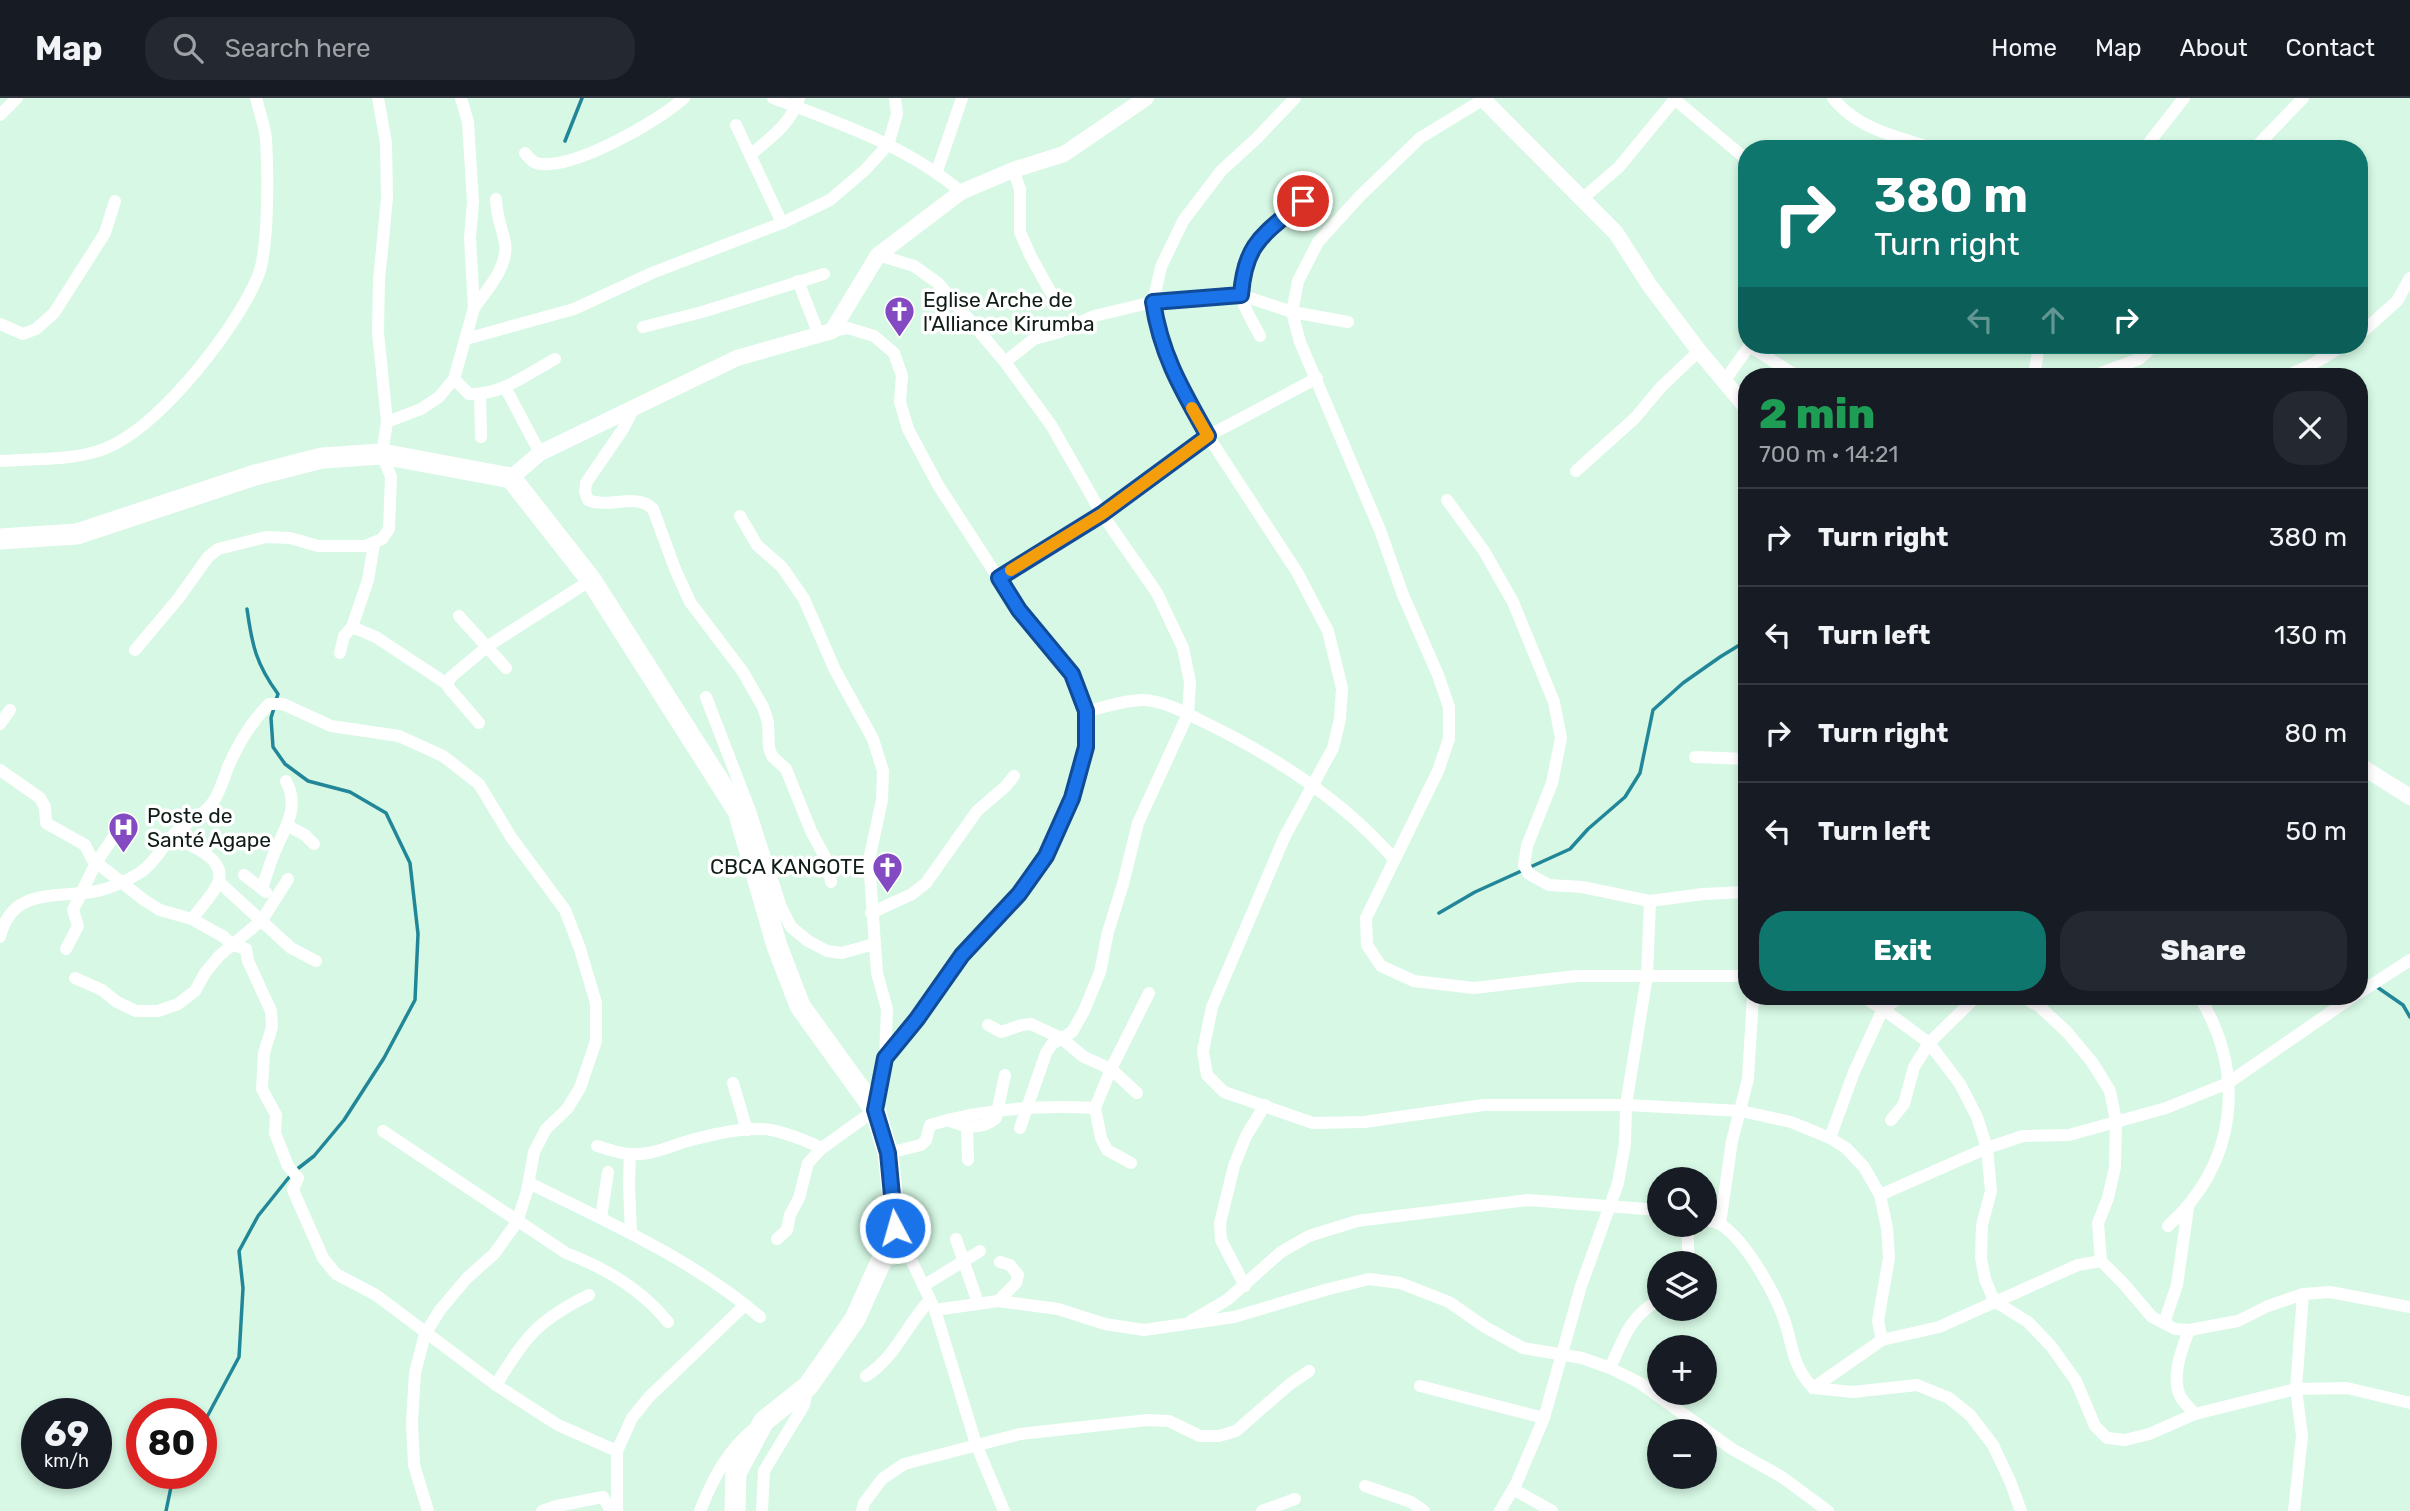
<!DOCTYPE html>
<html lang="en">
<head>
<meta charset="utf-8">
<style>
	:root { --surface:#171b24; --page:#242831; --text:#f1f3f6; --muted:#9ea1a6; --line:#363941; --accent:#0f766e }
	body { margin:0; font-family:Rubik,sans-serif; background:var(--page); color:var(--text); height:100vh; display:flex; flex-direction:column; font-size:26px; white-space:nowrap }
	* { box-sizing:border-box; margin:0 }
	p { font-size:23px; color:var(--muted) }
	.icon { flex:none; width:38px; height:38px; fill:none; stroke:currentColor; stroke-width:2; stroke-linecap:round; stroke-linejoin:round }
	.map { position:relative; flex:1; overflow:hidden }
	.panel { position:absolute; left:1738px; top:270px; width:630px; height:637px; display:flex; flex-direction:column; background:var(--surface); border-radius:28px; box-shadow:0 4px 10px #0003 }
	.panel>* { flex:none }
	.guide { position:absolute; left:1738px; top:42px; width:630px; height:214px; border-radius:28px; box-shadow:0 4px 10px #0003; background:#0f766e; color:#fff; overflow:hidden }
	.fabs { position:absolute; left:1647px; top:1069px; display:grid; gap:14px }
	.fabs a { display:grid; place-items:center; width:70px; height:70px; border-radius:50%; background:var(--surface); box-shadow:0 4px 10px #0003; font-size:35px }
	.speed { position:absolute; left:21px; top:1300px; display:flex; gap:14px; font-size:35px; font-weight:700; text-align:center }
	.speed>* { display:grid; place-content:center; width:91px; height:91px; border-radius:50%; background:var(--surface); box-shadow:0 4px 10px #0003; line-height:1 }
	.speed small { font-size:18px; font-weight:400 }
	.speed .limit { border:10px solid #d22; background:#fff; color:#111 }
	.pin { position:absolute; display:grid; place-items:center; width:60px; height:60px; color:#fff; margin:-30px; border:4px solid #fff; border-radius:50%; box-shadow:0 2px 7px #0007 }
	.me { position:absolute; width:77px; margin:-38px; rotate:354deg; stroke-linejoin:round; filter:drop-shadow(0 0 5px #0008) }
	.turn { display:flex; align-items:center; gap:24px; height:147px; padding:0 21px; font-size:32px }
	.turn .icon { width:91px; height:91px; stroke-width:2.5 }
	.turn b { display:block; font-size:49px; line-height:60px }
	.lanes { display:flex; align-items:center; height:66px; padding:0 21px; background:#0003; justify-content:center; gap:35px; direction:ltr }
	.lanes .off { opacity:.35 }
	.round { display:grid; place-items:center; flex:none; width:74px; height:74px; border-radius:28px; background:var(--page) }
	.summary { display:flex; align-items:center; justify-content:space-between; height:119px; padding:0 21px }
	h1 { font-size:42px; font-weight:800; line-height:52px; color:#1e9e55 }
	.button { display:flex; gap:14px; margin-top:auto; padding:14px 21px }
	.button a { flex:1; height:80px; border-radius:28px; background:var(--accent); color:#fff; font-size:28px; font-weight:800; line-height:80px; text-align:center }
	.button a+a { background:var(--page); color:var(--text) }
	ul { padding:0; list-style:none }
	li { display:flex; align-items:center; gap:21px; height:98px; padding:0 21px; border-top:2px solid var(--line) }
	li div { flex:1 }
	li b { display:block; font-size:26px }
	li em { font-style:normal }
	header { display:flex; align-items:center; gap:42px; box-sizing:border-box; height:98px; padding:0 35px; background:var(--surface); border-bottom:2px solid var(--line) }
	header strong { font-size:33px }
	nav { display:flex; gap:38px; margin-inline-start:auto; font-size:24px }
	.search { width:490px; height:63px; background:var(--page); display:flex; align-items:center; gap:18px; box-sizing:border-box; padding:0 24px; border-radius:28px; color:var(--muted); font-size:26px }
	.map>svg:first-child { display:block }
</style>
</head>
<body>
<header>
<strong>Map</strong>
<div class="search"><svg class="icon" aria-label="search" viewBox="0 0 24 24"><circle cx="10" cy="10" r="6"/><path d="M15 15l6 6"/></svg>Search here</div>
<nav><a>Home</a><a>Map</a><a>About</a><a>Contact</a></nav>
</header>
<div class="map">
<svg width="2410" height="1413" viewBox="0 0 2410 1413">
	<rect width="100%" height="100%" fill="#d6f8e4"/>
	<g fill="none" stroke-linecap="round" stroke-linejoin="round">
		<g stroke="#228699" stroke-width="3.5">
			<path d="M 565,43 L 582,0"/>
			<path d="M 247,511 C 252,547 256,566 278,596 L 276,602"/>
			<path d="M 274,610 L 271,620 L 273,649 L 285,666 L 308,683 L 350,694 L 386,715 L 410,765 L 418,836 L 415,902 L 384,960 L 344,1022 L 314,1058 L 296,1072"/>
			<path d="M 1439,815 L 1475,794 L 1570,751 L 1588,731 L 1625,699 L 1640,675 L 1653,612 L 1683,585 L 1720,559 L 1746,543"/>
			<path d="M 2359,874 L 2366,884"/>
			<path d="M 2377,889 L 2403,907 L 2410,919"/>
			<path d="M 201,1330 L 239,1259 L 243,1190 L 239,1153 L 258,1118 L 290,1078"/>
			<path d="M 166,1413 L 171,1389 L 178,1376"/>
		</g>
		<g stroke="#fff" stroke-width="12">
			<path d="M 773,0 C 838,25 908,48 961,94"/>
			<path d="M 1295,0 L 1257,40 L 1221,73 L 1183,123 L 1161,169 L 1153,204 L 1158,233 L 1175,281 L 1208,338 L 1297,474 L 1328,533 L 1342,590 L 1340,621 L 1333,650 L 1285,738 L 1212,909 L 1203,953 L 1207,977 L 1224,994 L 1313,1025 L 1364,1024 L 1483,1007 L 1626,1007 L 1741,1013 L 1791,1024 L 1830,1040 L 1846,1050 L 1864,1069 L 1880,1097 L 1887,1130 L 1889,1160 L 1878,1223 L 1882,1242"/>
			<path d="M 1673,0 L 1746,61"/>
			<path d="M 1833,0 C 1857,31 1900,40 1936,51"/>
			<path d="M 1484,1 L 1420,40 L 1360,98 L 1318,144 L 1298,183 L 1292,214 L 1300,244 L 1380,432 L 1403,497 L 1438,577 L 1449,609 L 1449,641 L 1438,673 L 1366,820 L 1367,847 L 1381,868 L 1414,883 L 1474,890 L 1576,878 L 1746,878"/>
			<path d="M 0,17 L 17,0"/>
			<path d="M 736,27 L 782,125"/>
			<path d="M 2144,51 L 2184,0"/>
			<path d="M 2254,51 L 2303,0"/>
			<path d="M 525,55 C 530,61 534,66 542,66 C 578,69 657,24 684,0"/>
			<path d="M 750,57 C 769,41 792,25 799,0"/>
			<path d="M 1013,72 L 1020,91 L 1020,134 L 1030,157 L 1050,193"/>
			<path d="M 937,73 L 962,0"/>
			<path d="M 1582,101 L 1619,69 L 1675,1"/>
			<path d="M 878,157 L 914,168 L 938,185 L 1005,264 L 1051,327 L 1102,416 L 1157,495 L 1183,550 L 1190,584 L 1188,616 L 1138,725 L 1123,786 L 1108,834 L 1100,874 L 1084,913 L 1072,934 L 1052,946 L 1046,955 L 1020,1030"/>
			<path d="M 798,183 L 819,237"/>
			<path d="M 474,210 C 486,193 509,168 505,145 C 502,130 496,117 496,101"/>
			<path d="M 0,226 L 23,236 L 36,231 L 54,215 L 105,135 L 115,103"/>
			<path d="M 643,229 L 702,214 L 824,176"/>
			<path d="M 2359,237 L 2397,203 L 2410,180"/>
			<path d="M 1260,238 C 1254,226 1244,211 1241,198 C 1231,153 1289,115 1318,91"/>
			<path d="M 466,241 L 574,211 L 652,175 L 782,125 L 830,102 L 865,72 L 888,47 L 897,16 L 895,0"/>
			<path d="M 1749,248 L 1797,278"/>
			<path d="M 1005,264 L 1034,241 L 1060,234 L 1094,218 L 1153,204 L 1241,197 L 1292,214 L 1348,224"/>
			<path d="M 2034,278 L 2039,247"/>
			<path d="M 2093,278 L 2139,261 L 2155,247"/>
			<path d="M 2286,278 L 2311,267 L 2344,247"/>
			<path d="M 454,281 L 469,296 C 500,298 529,275 555,261"/>
			<path d="M 1725,282 L 1750,247"/>
			<path d="M 505,289 L 540,355"/>
			<path d="M 480,296 L 481,339"/>
			<path d="M 634,310 L 623,331 L 586,385 L 585,394 L 588,402 C 608,411 637,394 653,411 L 675,471 L 690,504 L 743,574 L 763,609 L 768,624 L 769,650 L 772,658 L 786,671 L 811,733 L 826,761 L 831,784"/>
			<path d="M 387,324 L 421,311 L 439,299 L 454,281 L 474,210 L 470,140 L 473,104 L 468,24 L 461,0"/>
			<path d="M 0,363 C 37,360 81,364 115,346 C 166,319 236,231 258,178 C 269,151 268,72 266,41 C 265,28 259,13 256,0"/>
			<path d="M 1576,373 L 1635,320 L 1661,289 L 1699,253"/>
			<path d="M 1447,402 L 1484,453 L 1513,504 L 1554,604 L 1561,640 L 1552,685 L 1527,748 L 1524,767 L 1529,776 L 1549,787 L 1582,789 L 1650,803 L 1703,796 L 1746,794"/>
			<path d="M 740,418 L 757,447 L 782,469 L 804,501 L 835,572 L 873,641 L 883,673 L 882,702 L 869,762 L 877,875 L 887,911 L 885,959"/>
			<path d="M 999,480 L 1102,416 L 1208,338 L 1317,280"/>
			<path d="M 459,518 L 506,570"/>
			<path d="M 352,529 L 376,539 L 447,586"/>
			<path d="M 135,552 L 178,501 L 208,459 L 218,451 L 266,439 L 290,440 L 318,448 L 365,448 L 382,441 L 389,431 L 391,379 L 382,356 L 387,324 L 378,234 L 379,182 L 387,100 L 386,45 L 378,0"/>
			<path d="M 340,555 L 344,538 L 352,529 L 368,482 L 374,446"/>
			<path d="M 706,599 L 750,713 L 781,809 L 791,829 L 808,843 L 827,853 L 842,855 L 874,846"/>
			<path d="M 1086,613 C 1104,610 1126,601 1144,602 C 1164,603 1186,615 1204,624 C 1274,658 1343,702 1394,761"/>
			<path d="M 479,625 L 449,590 L 447,586 L 451,579 L 488,548 L 591,482"/>
			<path d="M 0,626 L 10,612"/>
			<path d="M 1695,659 L 1746,661"/>
			<path d="M 0,672 L 40,700 L 45,709 L 46,725 L 85,747 L 92,761 L 144,802 L 160,812 L 192,821 L 224,839 L 233,847 L 246,851 L 248,863 L 271,913 L 272,929 L 264,955 L 262,991 L 276,1017 L 275,1035 L 288,1068 L 298,1080 L 293,1092 L 323,1160 L 336,1176 L 376,1197 L 496,1287 L 558,1327 L 617,1353"/>
			<path d="M 288,728 L 305,737 L 314,746"/>
			<path d="M 171,739 C 188,746 228,760 218,785 C 213,797 200,810 192,821"/>
			<path d="M 244,777 L 266,794"/>
			<path d="M 219,784 L 291,850 L 316,863"/>
			<path d="M 262,791 C 266,778 270,765 275,753 C 286,728 300,709 286,683"/>
			<path d="M 871,815 L 912,796 L 926,785 L 977,713 L 1006,688 L 1014,678"/>
			<path d="M 0,839 C 12,788 57,801 97,793 C 112,790 128,782 141,774 C 158,762 165,743 180,730 C 191,721 205,717 213,704 C 220,694 224,680 228,669 C 238,646 251,624 269,606 L 283,606 L 331,628 L 399,638 L 443,658 L 479,686 L 511,739 L 565,812 L 580,851 L 596,905 L 596,943 L 580,990 L 567,1011 L 546,1031 L 534,1054 L 527,1093 L 517,1124 L 494,1156 L 467,1180 L 440,1212 L 425,1236 L 415,1275 L 412,1324 L 414,1367 L 428,1413"/>
			<path d="M 66,851 L 78,828 L 73,812 L 96,765 L 114,738"/>
			<path d="M 75,880 L 102,892 L 117,904 L 136,913 L 158,913 L 178,906 L 195,893 L 205,875 L 219,858 L 262,822 L 288,781"/>
			<path d="M 2359,895 L 2410,862"/>
			<path d="M 1861,898 L 1883,911 L 1929,945 L 1960,986 L 1977,1019 L 1987,1050 L 1991,1093 L 1982,1127 L 1981,1160 L 1985,1181 L 1994,1203 L 2028,1224 L 2051,1248 L 2076,1283 L 2095,1328 L 2107,1340 L 2125,1342 L 2149,1336 L 2195,1316 L 2296,1291 L 2347,1290 L 2410,1305"/>
			<path d="M 2020,898 L 2039,908 L 2067,934 L 2092,964 L 2110,993 L 2116,1023 L 2115,1069 L 2108,1100 L 2098,1125 L 2101,1163 L 2123,1185 L 2152,1219 L 2175,1231 L 2189,1232 L 2238,1223 L 2268,1208 L 2303,1196 L 2330,1194 L 2410,1209"/>
			<path d="M 988,927 L 1001,934 L 1022,927 L 1031,926 L 1061,940 L 1084,959 L 1111,971 L 1137,995"/>
			<path d="M 733,985 L 747,1032"/>
			<path d="M 947,1022 C 964,1029 981,1033 996,1020 L 1005,977"/>
			<path d="M 1891,1022 L 1904,1006 L 1914,969 L 1929,945 L 1977,898"/>
			<path d="M 967,1029 L 968,1062"/>
			<path d="M 383,1033 L 566,1155 C 606,1170 641,1191 668,1224"/>
			<path d="M 1830,1040 L 1854,974 L 1883,911 L 1902,898"/>
			<path d="M 597,1048 C 608,1051 618,1055 629,1056 C 652,1058 670,1048 691,1042 C 715,1036 747,1028 771,1032 C 789,1035 806,1043 822,1050"/>
			<path d="M 888,1055 L 921,1047 L 926,1042 L 930,1027 C 984,1010 1039,1007 1095,1010"/>
			<path d="M 630,1056 L 629,1087 L 631,1135"/>
			<path d="M 1131,1065 L 1107,1052 L 1101,1040 L 1095,1010 L 1111,971 L 1149,895"/>
			<path d="M 529,1085 C 608,1124 692,1161 760,1219"/>
			<path d="M 1880,1097 L 1987,1050 L 2023,1038 L 2069,1037 L 2166,1010 L 2228,985 L 2354,898"/>
			<path d="M 601,1120 L 608,1074"/>
			<path d="M 1704,1122 C 1709,1123 1716,1124 1720,1126 C 1747,1143 1779,1201 1787,1231 C 1794,1256 1794,1269 1813,1290 L 1853,1294 L 1917,1287 L 1949,1300 L 1970,1317 L 1993,1347 L 2010,1383 L 2021,1413"/>
			<path d="M 1720,1126 L 1732,1043 L 1748,981 L 1753,898"/>
			<path d="M 1687,1127 L 1689,1166"/>
			<path d="M 2168,1128 C 2237,1065 2247,977 2199,898"/>
			<path d="M 896,1130 L 935,1212 L 976,1346 L 1004,1413"/>
			<path d="M 777,1141 L 787,1132 L 790,1117 L 799,1100 L 808,1065 L 822,1050 L 875,1012 L 885,960 L 917,921 L 962,857 L 1019,796 L 1046,758 L 1071,700 L 1086,649 L 1086,613 L 1072,576 L 1019,512 L 938,387 L 908,331 L 900,304 L 902,278 L 894,255 L 874,238 L 848,230 L 832,233"/>
			<path d="M 956,1141 L 978,1205"/>
			<path d="M 923,1188 L 980,1153"/>
			<path d="M 1245,1188 L 1221,1142 L 1220,1125 L 1234,1068 L 1246,1038 L 1265,1007"/>
			<path d="M 998,1203 L 1016,1185 L 1018,1177 L 1010,1167 L 1000,1164"/>
			<path d="M 935,1212 L 998,1203 L 1058,1211 L 1105,1226 L 1144,1232 L 1234,1219 L 1325,1192 L 1369,1181 L 1400,1185 L 1449,1204 L 1485,1229 L 1523,1250 L 1582,1260 L 1610,1270 L 1640,1285 L 1732,1351 L 1782,1379 L 1828,1413"/>
			<path d="M 1191,1223 L 1227,1202 L 1281,1154 L 1309,1138 L 1357,1123 L 1528,1102 L 1659,1112"/>
			<path d="M 2164,1225 L 2177,1187 L 2188,1110"/>
			<path d="M 2189,1232 C 2182,1251 2171,1278 2180,1298 C 2183,1304 2190,1310 2195,1316"/>
			<path d="M 1610,1270 C 1624,1240 1629,1219 1659,1202"/>
			<path d="M 866,1278 C 896,1259 906,1227 930,1202"/>
			<path d="M 496,1287 C 525,1239 538,1222 589,1197"/>
			<path d="M 1420,1288 L 1544,1320"/>
			<path d="M 1813,1290 L 1882,1242 L 1939,1229 L 2078,1167 L 2101,1163"/>
			<path d="M 1365,1388 L 1411,1404 L 1424,1413"/>
			<path d="M 1513,1391 L 1552,1413"/>
			<path d="M 542,1413 L 557,1408 L 603,1399 L 611,1413"/>
			<path d="M 617,1413 L 617,1353 L 632,1320 L 649,1299 L 745,1207"/>
			<path d="M 700,1413 C 712,1382 728,1351 755,1330"/>
			<path d="M 762,1413 L 764,1373 L 804,1307 L 808,1288"/>
			<path d="M 862,1413 L 864,1405 L 882,1381 L 904,1366 L 1020,1336 L 1147,1322 L 1169,1323 L 1200,1338 L 1219,1338 L 1236,1333 L 1290,1286 L 1309,1273"/>
			<path d="M 1262,1413 L 1295,1401"/>
			<path d="M 1500,1413 L 1516,1386 L 1544,1320 L 1581,1188 L 1618,1085 L 1625,1046 L 1626,1007 L 1647,878 L 1650,803"/>
			<path d="M 2294,1413 L 2302,1338 L 2296,1291 L 2303,1196"/>
		</g>
		<g stroke="#fff" stroke-width="16">
			<path d="M 1482,0 L 1616,135 L 1650,188 L 1699,253 L 1746,309"/>
			<path d="M 511,380 L 540,355 L 737,260 L 832,233 L 878,157 L 961,94 L 1013,72 L 1064,56 L 1146,0"/>
			<path d="M 2359,667 L 2410,699"/>
		</g>
		<path stroke="#fff" stroke-width="21" d="M 0,441 L 77,436 L 255,377 L 322,360 L 382,356 L 511,380 L 591,482 L 738,713 L 777,848 L 800,908 L 875,1012 L 888,1055 L 896,1130 L 855,1221 L 808,1288 L 764,1323 L 736,1375 L 735,1413"/>
	</g>
	<g fill="none" stroke-linecap="round" stroke-linejoin="round">
		<defs>
			<path id="route" d="M 895,1130 L 888,1055 L 875,1012 L 885,960 L 917,921 L 962,857 L 1019,796 L 1046,758 L 1072,700 L 1086,649 L 1086,613 L 1072,576 L 1019,512 L 999,480 L 1102,416 L 1208,338 C 1182,292 1161,257 1153,204 L 1241,197 C 1245,143 1265,136 1303,103"/>
		</defs>
		<use href="#route" stroke="#114b97" stroke-width="18"/>
		<use href="#route" stroke="#1a73e8" stroke-width="12"/>
		<path stroke="#f59e0b" stroke-width="12" d="M 1011,472 L 1102,416 L 1208,338 L 1192,310"/>
	</g>
	<defs>
		<symbol id="church-pin" viewBox="-11 -11 22 30"><path d="M0 17L-7.5 6A9.5 9.5 0 1 1 7.5 6Z" fill="#834ac1" stroke="#fff"/><path d="M-1.2-6h2.4v3.5h3.3v2.4h-3.3V6h-2.4V-.1h-3.3v-2.4h3.3Z" fill="#fff"/></symbol>
		<symbol id="hospital-pin" viewBox="-11 -11 22 30"><path d="M0 17L-7.5 6A9.5 9.5 0 1 1 7.5 6Z" fill="#834ac1" stroke="#fff"/><path d="M-5-5h3v3.5h4V-5h3V5h-3V1.5h-4V5h-3Z" fill="#fff"/></symbol>
	</defs>
	<g fill-rule="evenodd">
		<use href="#church-pin" x="882" y="196" width="35" height="47"/>
		<use href="#hospital-pin" x="106" y="712" width="35" height="47"/>
		<use href="#church-pin" x="870" y="752" width="35" height="47"/>
	</g>
	<g text-anchor="middle" stroke-width="7" stroke-linejoin="round" paint-order="stroke">
		<g font-size="21" fill="#111e17" stroke="#fff" text-anchor="start">
			<text x="923" y="209">Eglise Arche de<tspan x="923" dy="24">l'Alliance Kirumba</tspan></text>
			<text x="147" y="725">Poste de<tspan x="147" dy="24">Santé Agape</tspan></text>
			<text x="865" y="776" text-anchor="end">CBCA KANGOTE</text>
		</g>
	</g>
</svg>
<div class="fabs">
<a><svg class="icon" aria-label="search" viewBox="0 0 24 24"><circle cx="10" cy="10" r="6"/><path d="M15 15l6 6"/></svg></a>
<a><svg class="icon" aria-label="layers" viewBox="0 0 24 24"><path d="M12 4l9 5-9 5-9-5zM3 14l9 5 9-5"/></svg></a>
<a>+</a>
<a>−</a>
</div>
<div class="speed"><div>69<small>km/h</small></div><div class="limit">80</div></div>
<div class="pin" style="left:1303px;top:103px;background:#d93025"><svg class="icon" aria-label="arrive" viewBox="0 0 24 24"><path d="M6 21V4h12l-3 4 3 4H6"/></svg></div>
<svg class="me" style="left:895px;top:1130px" viewBox="-20 -20 40 40"><circle r="17" fill="#1a73e8" stroke="#fff" stroke-width="3"/><path d="M0-11L8 9 0 5-8 9z" fill="#fff"/></svg>
<div class="guide">
<div class="turn"><svg class="icon" aria-label="right" viewBox="0 0 24 24"><path d="M7 20v-9h11M14 6l5 5-5 5"/></svg><div><b>380 m</b>Turn right</div></div>
<div class="lanes"><svg class="icon off" aria-label="left" viewBox="0 0 24 24"><path d="M17 20v-9H6M10 6l-5 5 5 5"/></svg><svg class="icon off" aria-label="ahead" viewBox="0 0 24 24"><path d="M12 20V5M6 11l6-6 6 6"/></svg><svg class="icon" aria-label="right" viewBox="0 0 24 24"><path d="M7 20v-9h11M14 6l5 5-5 5"/></svg></div>
</div>
<section class="panel">
<div class="summary"><div><h1>2 min</h1><p>700 m · 14:21</p></div><a class="round"><svg class="icon" aria-label="close" viewBox="0 0 24 24"><path d="M6 6l12 12M18 6L6 18"/></svg></a></div>
<ul>
<li><svg class="icon" aria-label="right" viewBox="0 0 24 24"><path d="M7 20v-9h11M14 6l5 5-5 5"/></svg><div><b>Turn right</b></div><em>380 m</em></li>
<li><svg class="icon" aria-label="left" viewBox="0 0 24 24"><path d="M17 20v-9H6M10 6l-5 5 5 5"/></svg><div><b>Turn left</b></div><em>130 m</em></li>
<li><svg class="icon" aria-label="right" viewBox="0 0 24 24"><path d="M7 20v-9h11M14 6l5 5-5 5"/></svg><div><b>Turn right</b></div><em>80 m</em></li>
<li><svg class="icon" aria-label="left" viewBox="0 0 24 24"><path d="M17 20v-9H6M10 6l-5 5 5 5"/></svg><div><b>Turn left</b></div><em>50 m</em></li>
</ul>
<div class="button"><a>Exit</a><a>Share</a></div>
</section>
</div>
</body>
</html>
